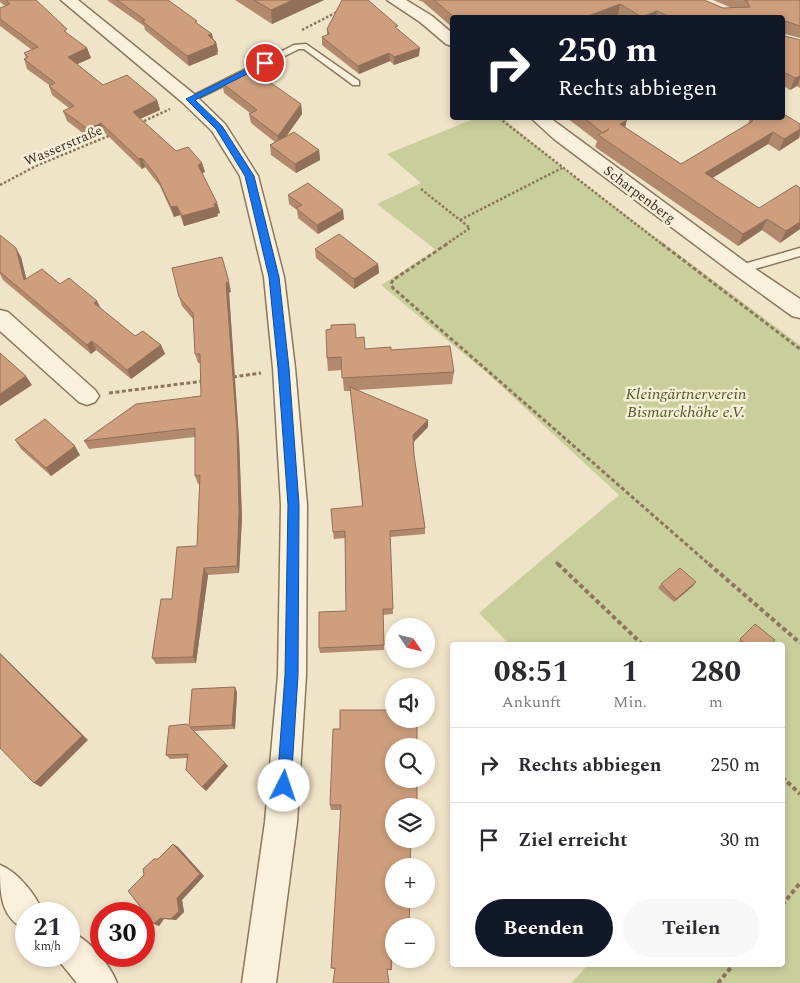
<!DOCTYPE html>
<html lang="de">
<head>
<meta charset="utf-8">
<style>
	:root { --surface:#fff; --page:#f7f7f7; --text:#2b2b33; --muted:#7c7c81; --line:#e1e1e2; --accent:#111827 }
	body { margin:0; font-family:Spectral,serif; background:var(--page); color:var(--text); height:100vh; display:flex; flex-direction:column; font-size:19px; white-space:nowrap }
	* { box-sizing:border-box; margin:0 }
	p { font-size:16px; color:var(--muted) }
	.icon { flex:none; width:28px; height:28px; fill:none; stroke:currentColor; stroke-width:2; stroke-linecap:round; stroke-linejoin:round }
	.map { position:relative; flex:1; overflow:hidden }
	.sheet { position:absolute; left:450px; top:642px; width:335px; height:325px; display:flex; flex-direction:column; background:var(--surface); border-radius:5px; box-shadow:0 2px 8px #0003 }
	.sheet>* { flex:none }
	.guide { position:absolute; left:450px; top:15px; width:335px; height:105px; border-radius:5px; box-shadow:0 2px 8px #0003; background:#111827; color:#fff; overflow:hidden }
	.needle { width:32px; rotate:125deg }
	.buttons { position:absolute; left:385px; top:618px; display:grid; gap:10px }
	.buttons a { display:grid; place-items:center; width:50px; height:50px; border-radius:50%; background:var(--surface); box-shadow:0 2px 8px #0003; font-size:25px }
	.speed { position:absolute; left:15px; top:902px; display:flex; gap:10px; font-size:25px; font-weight:700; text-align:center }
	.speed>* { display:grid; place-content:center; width:65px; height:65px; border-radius:50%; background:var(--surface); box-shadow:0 2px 8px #0003; line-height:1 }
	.speed small { font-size:12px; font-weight:400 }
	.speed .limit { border:8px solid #d22; background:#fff; color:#111 }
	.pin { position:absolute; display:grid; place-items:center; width:42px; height:42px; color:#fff; margin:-21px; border:2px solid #fff; border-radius:50%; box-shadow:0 1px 5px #0007 }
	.me { position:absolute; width:55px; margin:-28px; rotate:4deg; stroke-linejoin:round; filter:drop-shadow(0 0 4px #0008) }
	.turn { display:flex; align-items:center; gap:18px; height:105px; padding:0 25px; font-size:22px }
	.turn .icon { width:65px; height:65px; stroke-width:2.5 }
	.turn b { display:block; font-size:35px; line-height:42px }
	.eta { display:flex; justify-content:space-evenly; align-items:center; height:85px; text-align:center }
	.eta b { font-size:30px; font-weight:700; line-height:35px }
	.cta { display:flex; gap:10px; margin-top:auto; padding:10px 25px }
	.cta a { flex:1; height:58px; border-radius:30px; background:var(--accent); color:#fff; font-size:20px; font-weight:700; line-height:58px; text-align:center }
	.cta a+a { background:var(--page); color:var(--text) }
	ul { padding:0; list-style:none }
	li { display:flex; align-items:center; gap:15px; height:75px; padding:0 25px; border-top:1px solid var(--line) }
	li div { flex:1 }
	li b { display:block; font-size:19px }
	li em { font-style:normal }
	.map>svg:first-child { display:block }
</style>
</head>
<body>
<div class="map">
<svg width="800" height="983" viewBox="0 0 800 983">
	<rect width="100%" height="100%" fill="#f0e4c8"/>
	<path fill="#c9cf9b" d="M 476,118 L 503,118 L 563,168 L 800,345 L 800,983 L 571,983 L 588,965 L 782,965 L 782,645 L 510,645 L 479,613 L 619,495 L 487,373 L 381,285 L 436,250 L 377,204 L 421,183 L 387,154 Z"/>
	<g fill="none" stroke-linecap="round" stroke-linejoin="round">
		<defs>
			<g id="service">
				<path d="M 306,44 L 359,81 L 359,85 L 353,85 L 304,49 L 299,49 L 193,101 L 186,99 L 294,45 Z"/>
				<path d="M 800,248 L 800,256 L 741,273 L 736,269 L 737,266 Z"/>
			</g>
			<g id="minor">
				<path d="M 61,0 L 78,0 L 194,94 L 225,124 L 258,176 L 284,277 L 295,368 L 307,505 L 306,675 L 297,822 L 276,983 L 242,983 L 265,822 L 278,675 L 281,505 L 273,368 L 264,277 L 240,176 L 212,131 L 182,102 Z"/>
				<path d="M 387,0 L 406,0 L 432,16 L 452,33 L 452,46 L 446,44 L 420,22 Z"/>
				<path d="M 531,118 L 550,118 L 748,264 L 800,299 L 800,318 L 792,316 L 734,274 L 554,139 Z"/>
				<path d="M 0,310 L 8,312 L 95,390 L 99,396 L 95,402 L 87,405 L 79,402 L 0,331 Z"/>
				<path d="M 0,865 C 19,873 36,895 44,914 L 26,914 L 26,930 C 0,917 0,894 0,865 Z"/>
				<path d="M 69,931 C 89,939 109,963 117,983 L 77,983 L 55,956 L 69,956 Z"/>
			</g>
		</defs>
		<use href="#service" stroke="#8d765c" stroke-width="3"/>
		<use href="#minor" stroke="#8d765c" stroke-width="3"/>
		<g stroke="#8d765c" stroke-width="2.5" stroke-dasharray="2.5 2" stroke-linecap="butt">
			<path d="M 302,30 L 339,11"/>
			<path d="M 499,118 L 663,245"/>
			<path d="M 140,123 L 170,109"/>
			<path d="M 0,185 L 38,165 L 111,135"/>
			<path d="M 421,189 L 470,228 L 445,245"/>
			<path d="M 460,220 L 562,168"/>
		</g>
		<g stroke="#8d765c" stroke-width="3" stroke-dasharray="4 2.5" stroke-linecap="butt">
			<path d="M 447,244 L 393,280 L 391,284 L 393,288 L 710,565"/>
			<path d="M 662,244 L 800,349"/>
			<path d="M 233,377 L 261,373"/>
			<path d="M 109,393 L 204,381"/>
			<path d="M 556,562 L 559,565"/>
		</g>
		<g stroke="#8d765c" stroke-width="4" stroke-dasharray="4.5 3" stroke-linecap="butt">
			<path d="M 558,564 L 643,645"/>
			<path d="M 709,564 L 800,643"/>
			<path d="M 782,777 L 800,794"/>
			<path d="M 782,905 L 800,883"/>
			<path d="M 718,983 L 733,965"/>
		</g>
		<use href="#service" fill="#faf1dc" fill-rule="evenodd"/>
		<use href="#minor" fill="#faf1dc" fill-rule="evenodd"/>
	</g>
	<g fill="#b2896c">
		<path d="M 0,0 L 36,0 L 68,34 L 87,48 L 91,58 L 77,64 L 103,85 L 157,100 L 160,110 L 140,119 L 176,151 L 202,163 L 205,172 L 202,173 L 217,203 L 220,213 L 217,214 L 218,216 L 184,226 L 180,215 L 174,217 L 160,186 L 145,167 L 142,169 L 104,132 L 91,139 L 67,121 L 63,111 L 69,108 L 52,95 L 49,86 L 49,85 L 27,69 L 24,59 L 26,58 L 24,53 L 32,50 L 0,26 L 0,8 L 5,6 L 0,2 Z"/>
		<path d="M 107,0 L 168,0 L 198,24 L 212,34 L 213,39 L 216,42 L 218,51 L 217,52 L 218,54 L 189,66 L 145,30 L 144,26 Z"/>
		<path d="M 235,0 L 324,0 L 272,24 Z"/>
		<path d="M 418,0 L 704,0 L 723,8 L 732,8 L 713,0 L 800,0 L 800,38 L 785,34 L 785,36 L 800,40 L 800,88 L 797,86 L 790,90 L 782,85 L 782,18 L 622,18 L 618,15 L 611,18 L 452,18 L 452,27 L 423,2 Z"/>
		<path d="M 327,29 L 398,29 L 419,56 L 394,65 L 390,61 L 359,74 L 322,45 L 322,37 L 327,35 Z"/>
		<path d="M 222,83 L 301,104 L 302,114 L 286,137 L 319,150 L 320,160 L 296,173 L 271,155 L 270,145 L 275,142 L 251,123 L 249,114 L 250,113 L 224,93 Z"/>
		<path d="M 567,118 L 623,118 L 625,127 L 681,164 L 748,124 L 750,118 L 800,124 L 800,136 L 799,138 L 779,151 L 768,144 L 712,178 L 759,208 L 800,229 L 780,243 L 762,230 L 738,246 L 595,147 L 597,141 Z"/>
		<path d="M 288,195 L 344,219 L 318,234 L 298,218 L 297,210 L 289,204 Z"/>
		<path d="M 0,235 L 21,257 L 26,279 L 60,284 L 97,301 L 101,309 L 135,336 L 161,345 L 165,354 L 131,379 L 96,350 L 91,354 L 3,280 L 0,274 Z"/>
		<path d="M 315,249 L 378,264 L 379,273 L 354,289 L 316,258 Z"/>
		<path d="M 229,292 L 239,439 L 242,518 L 239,573 L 208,575 L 196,663 L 156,664 L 152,658 L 172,599 L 197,546 L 200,483 L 198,484 L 195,476 L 195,437 L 89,449 L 84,441 L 201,396 L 201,363 L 198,363 L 195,354 L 193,319 L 182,306 L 179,297 L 231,292 Z"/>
		<path d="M 356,338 L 365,349 L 391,350 L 454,372 L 452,384 L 358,390 L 428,427 L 414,442 L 414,455 L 425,528 L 425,534 L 390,537 L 393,614 L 383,615 L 384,650 L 320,653 L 319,648 L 346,611 L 345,538 L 334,539 L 333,532 L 362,506 L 351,391 L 344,391 L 342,370 L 328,371 L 327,358 Z"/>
		<path d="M 15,440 L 80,455 L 51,476 L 21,449 Z"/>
		<path d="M 696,582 L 693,586 L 674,602 L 658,588 L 661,584 Z"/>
		<path d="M 755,624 L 770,645 L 741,645 L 738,642 Z"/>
		<path d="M 237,692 L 235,729 L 194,731 L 228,766 L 206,791 L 186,770 L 187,758 L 170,759 L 166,755 L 189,726 Z"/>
		<path d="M 330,805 L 394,806 L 394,933 L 393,933 L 392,970 L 333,969 L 331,968 L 341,810 L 331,810 Z"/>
		<path d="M 173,844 L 178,847 L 204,876 L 182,900 L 184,912 L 176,920 L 164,919 L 159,926 L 144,875 Z"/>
	</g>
	<g fill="#916f58">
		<path d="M 293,0 L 324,0 L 272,24 L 271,10 Z"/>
		<path d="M 620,4 L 618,15 L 611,18 L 583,18 Z"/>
		<path d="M 657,11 L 656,18 L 642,18 Z"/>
		<path d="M 212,34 L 214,43 L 208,35 Z"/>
		<path d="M 216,42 L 218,51 L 217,52 L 218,54 L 189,66 L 187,56 Z"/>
		<path d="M 87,48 L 91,58 L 71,67 L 68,57 Z"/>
		<path d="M 420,48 L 419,56 L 394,65 L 394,57 Z"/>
		<path d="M 389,53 L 390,61 L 359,74 L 358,66 Z"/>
		<path d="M 800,76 L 800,78 L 797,86 L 790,90 L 795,78 Z"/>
		<path d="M 157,100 L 160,110 L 135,121 L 133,112 Z"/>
		<path d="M 301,104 L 302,114 L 279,146 L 278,136 Z"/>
		<path d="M 627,120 L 624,132 L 620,124 Z"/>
		<path d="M 101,123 L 104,132 L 91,139 L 88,129 Z"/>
		<path d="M 800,129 L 799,138 L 779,151 L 784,139 Z"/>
		<path d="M 773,132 L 768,144 L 701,185 L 705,173 Z"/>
		<path d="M 319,150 L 320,160 L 296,173 L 295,164 Z"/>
		<path d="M 142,158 L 145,167 L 142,169 L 139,159 Z"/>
		<path d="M 202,163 L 205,172 L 200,174 L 198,165 Z"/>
		<path d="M 217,203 L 220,213 L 217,214 L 218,216 L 184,226 L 182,216 Z"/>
		<path d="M 177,206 L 180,215 L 174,217 L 171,207 Z"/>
		<path d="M 343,210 L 344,219 L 318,234 L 317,225 Z"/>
		<path d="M 767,219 L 762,230 L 738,246 L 743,234 Z"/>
		<path d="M 800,222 L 800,229 L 780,243 L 786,231 Z"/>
		<path d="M 16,248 L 21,257 L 29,289 L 24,280 Z"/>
		<path d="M 378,264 L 379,273 L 354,289 L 354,279 Z"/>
		<path d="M 229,282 L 231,292 L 229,292 L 239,439 L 242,518 L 239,573 L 237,566 L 226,283 Z"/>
		<path d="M 97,301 L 101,310 L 94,303 Z"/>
		<path d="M 92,341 L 96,350 L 91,354 L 87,345 Z"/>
		<path d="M 161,345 L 165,354 L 131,379 L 127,370 Z"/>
		<path d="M 26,376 L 32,385 L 0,406 L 0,394 Z"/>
		<path d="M 428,420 L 428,427 L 413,442 L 413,435 Z"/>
		<path d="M 75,446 L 80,455 L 51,476 L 46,468 Z"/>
		<path d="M 204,568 L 208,575 L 196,663 L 193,657 Z"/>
		<path d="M 696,582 L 693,586 L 674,602 L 676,599 Z"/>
		<path d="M 0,653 L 88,740 L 41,787 L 34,783 Z"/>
		<path d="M 235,687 L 237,692 L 235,729 L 232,725 Z"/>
		<path d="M 225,763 L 228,766 L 206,791 L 202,787 Z"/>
		<path d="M 173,844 L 178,847 L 204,876 L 182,900 L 184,912 L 176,920 L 171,919 L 177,898 Z"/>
		<path d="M 160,918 L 164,919 L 159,926 L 154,924 Z"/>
	</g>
	<g fill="#cf9f7d" stroke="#916f58">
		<path d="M 6,0 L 36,0 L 67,29 L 64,31 L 87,48 L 68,57 L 103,85 L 127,75 L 157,100 L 133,112 L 176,151 L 188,147 L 202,163 L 198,165 L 217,203 L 214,204 L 215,207 L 182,216 L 177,206 L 171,207 L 157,177 L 142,158 L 139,159 L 101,123 L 88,129 L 63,111 L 74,106 L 49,86 L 55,83 L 24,59 L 28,57 L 24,53 L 38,47 L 0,19 L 0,8 L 10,4 Z"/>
		<path d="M 117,0 L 168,0 L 197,21 L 195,22 L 212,34 L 208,35 L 216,42 L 214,43 L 216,44 L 187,56 L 142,21 L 145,20 Z"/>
		<path d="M 254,0 L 293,0 L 271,10 Z"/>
		<path d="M 342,0 L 368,0 L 398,26 L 395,27 L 420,48 L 394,57 L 389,53 L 358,66 L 322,37 L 329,34 L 327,29 Z"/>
		<path d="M 434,0 L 704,0 L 723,8 L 750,7 L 747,1 L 744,0 L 800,0 L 800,26 L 785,21 L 785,36 L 800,40 L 800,76 L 795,78 L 782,71 L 782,18 L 673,18 L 657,11 L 642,17 L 620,4 L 583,18 L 455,18 Z"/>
		<path d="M 251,69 L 301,104 L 278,136 L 249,114 L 257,110 L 222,83 Z"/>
		<path d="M 782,113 L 800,124 L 800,129 L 784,139 L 773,132 L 705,173 L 759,208 L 796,185 L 800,188 L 800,222 L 786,231 L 767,219 L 743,234 L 598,135 L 609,129 L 603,133 L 584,118 L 623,118 L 627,120 L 620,124 L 681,164 L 753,121 L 750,118 L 782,118 Z"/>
		<path d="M 294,132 L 319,150 L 295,164 L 270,145 Z"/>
		<path d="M 308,183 L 343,210 L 317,225 L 296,208 L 302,205 L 288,195 Z"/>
		<path d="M 339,234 L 378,264 L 354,279 L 315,249 Z"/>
		<path d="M 0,235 L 16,248 L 24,280 L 42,269 L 60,284 L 69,278 L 97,301 L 94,303 L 135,336 L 143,331 L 161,345 L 127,370 L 92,341 L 87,345 L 0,272 Z"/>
		<path d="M 222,257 L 229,282 L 226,283 L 237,431 L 239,511 L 237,566 L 204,568 L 193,657 L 152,658 L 161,599 L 172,599 L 177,547 L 197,546 L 200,475 L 195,476 L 195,428 L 84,441 L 136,404 L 201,396 L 200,354 L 195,354 L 193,313 L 179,297 L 172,268 Z"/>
		<path d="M 355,324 L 356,338 L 364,337 L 365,349 L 391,347 L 391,350 L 450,346 L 454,372 L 342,378 L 341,357 L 327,358 L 326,330 L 331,329 L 331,325 Z"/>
		<path d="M 0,353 L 26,376 L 0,394 Z"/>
		<path d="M 350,387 L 428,420 L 413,435 L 414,455 L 425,528 L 390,531 L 393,609 L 383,609 L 384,645 L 319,648 L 319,612 L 346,611 L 345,531 L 333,532 L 331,509 L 363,506 Z"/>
		<path d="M 45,419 L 75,446 L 46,468 L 15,440 Z"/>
		<path d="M 680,568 L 696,582 L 676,599 L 661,584 Z"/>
		<path d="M 755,624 L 775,640 L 770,645 L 747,645 L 740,639 Z"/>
		<path d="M 0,654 L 82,736 L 34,783 L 0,748 Z"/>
		<path d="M 235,687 L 232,725 L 190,727 L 225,763 L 202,787 L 186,770 L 188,754 L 166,755 L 169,726 L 187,724 L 189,726 L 192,689 Z"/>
		<path d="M 340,710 L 394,710 L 394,719 L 417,719 L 417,746 L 394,746 L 394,779 L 417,779 L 417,806 L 394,806 L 394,839 L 411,839 L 410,866 L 394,866 L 394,899 L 410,899 L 409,926 L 394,926 L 394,931 L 392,931 L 391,970 L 387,969 L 389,983 L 333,983 L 335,968 L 331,968 L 341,805 L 330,805 L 333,729 L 340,729 Z"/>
		<rect x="426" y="812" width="2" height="22"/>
		<path d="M 173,844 L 200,874 L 177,898 L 179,911 L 171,919 L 160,918 L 154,924 L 128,891 L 144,875 L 143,869 L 154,859 L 158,859 Z"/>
	</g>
	<path fill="#1a73e8" stroke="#114b97" d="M 263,61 L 269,63 L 195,100 L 222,126 L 254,176 L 279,277 L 289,368 L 299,505 L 298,675 L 291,786 L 289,790 L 284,792 L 279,790 L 277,786 L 285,675 L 288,505 L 278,368 L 269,277 L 245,176 L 216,129 L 186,99 Z"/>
	<g text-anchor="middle" stroke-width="5" stroke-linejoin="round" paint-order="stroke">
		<g font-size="14" fill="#3d2e20" stroke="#f7eed8">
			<text transform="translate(63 145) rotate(-23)" y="5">Wasserstraße</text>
			<text transform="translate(640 194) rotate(37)" y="5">Scharpenberg</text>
		</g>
		<g font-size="16" font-style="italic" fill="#4d5a26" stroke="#f7eed8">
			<text x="686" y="399">Kleingärtnerverein<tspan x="686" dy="18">Bismarckhöhe e.V.</tspan></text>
		</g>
	</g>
</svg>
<div class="buttons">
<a><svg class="needle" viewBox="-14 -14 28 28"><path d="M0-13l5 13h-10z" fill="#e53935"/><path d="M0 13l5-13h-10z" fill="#7c7c81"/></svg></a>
<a><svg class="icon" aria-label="sound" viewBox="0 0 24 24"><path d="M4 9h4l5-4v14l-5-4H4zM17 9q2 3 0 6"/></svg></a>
<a><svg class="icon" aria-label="search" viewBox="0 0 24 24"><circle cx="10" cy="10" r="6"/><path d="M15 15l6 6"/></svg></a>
<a><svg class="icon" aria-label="layers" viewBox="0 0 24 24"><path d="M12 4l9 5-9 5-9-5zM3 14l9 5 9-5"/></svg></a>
<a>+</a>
<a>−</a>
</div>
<div class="speed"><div>21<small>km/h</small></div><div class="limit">30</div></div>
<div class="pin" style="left:265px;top:63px;background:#d93025"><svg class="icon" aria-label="arrive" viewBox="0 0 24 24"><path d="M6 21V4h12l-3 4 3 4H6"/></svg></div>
<svg class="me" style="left:284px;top:786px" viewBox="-20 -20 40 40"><circle r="19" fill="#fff"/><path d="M0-13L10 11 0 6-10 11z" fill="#1a73e8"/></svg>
<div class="guide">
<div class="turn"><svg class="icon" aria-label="right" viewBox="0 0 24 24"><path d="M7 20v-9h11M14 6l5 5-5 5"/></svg><div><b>250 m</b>Rechts abbiegen</div></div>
</div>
<section class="sheet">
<div class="eta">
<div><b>08:51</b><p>Ankunft</p></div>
<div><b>1</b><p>Min.</p></div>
<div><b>280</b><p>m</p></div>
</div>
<ul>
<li><svg class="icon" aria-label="right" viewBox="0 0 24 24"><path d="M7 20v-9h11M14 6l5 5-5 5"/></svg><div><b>Rechts abbiegen</b></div><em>250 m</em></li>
<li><svg class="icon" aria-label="arrive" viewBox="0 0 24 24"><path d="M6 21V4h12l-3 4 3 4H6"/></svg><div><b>Ziel erreicht</b></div><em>30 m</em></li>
</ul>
<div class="cta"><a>Beenden</a><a>Teilen</a></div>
</section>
</div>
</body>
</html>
